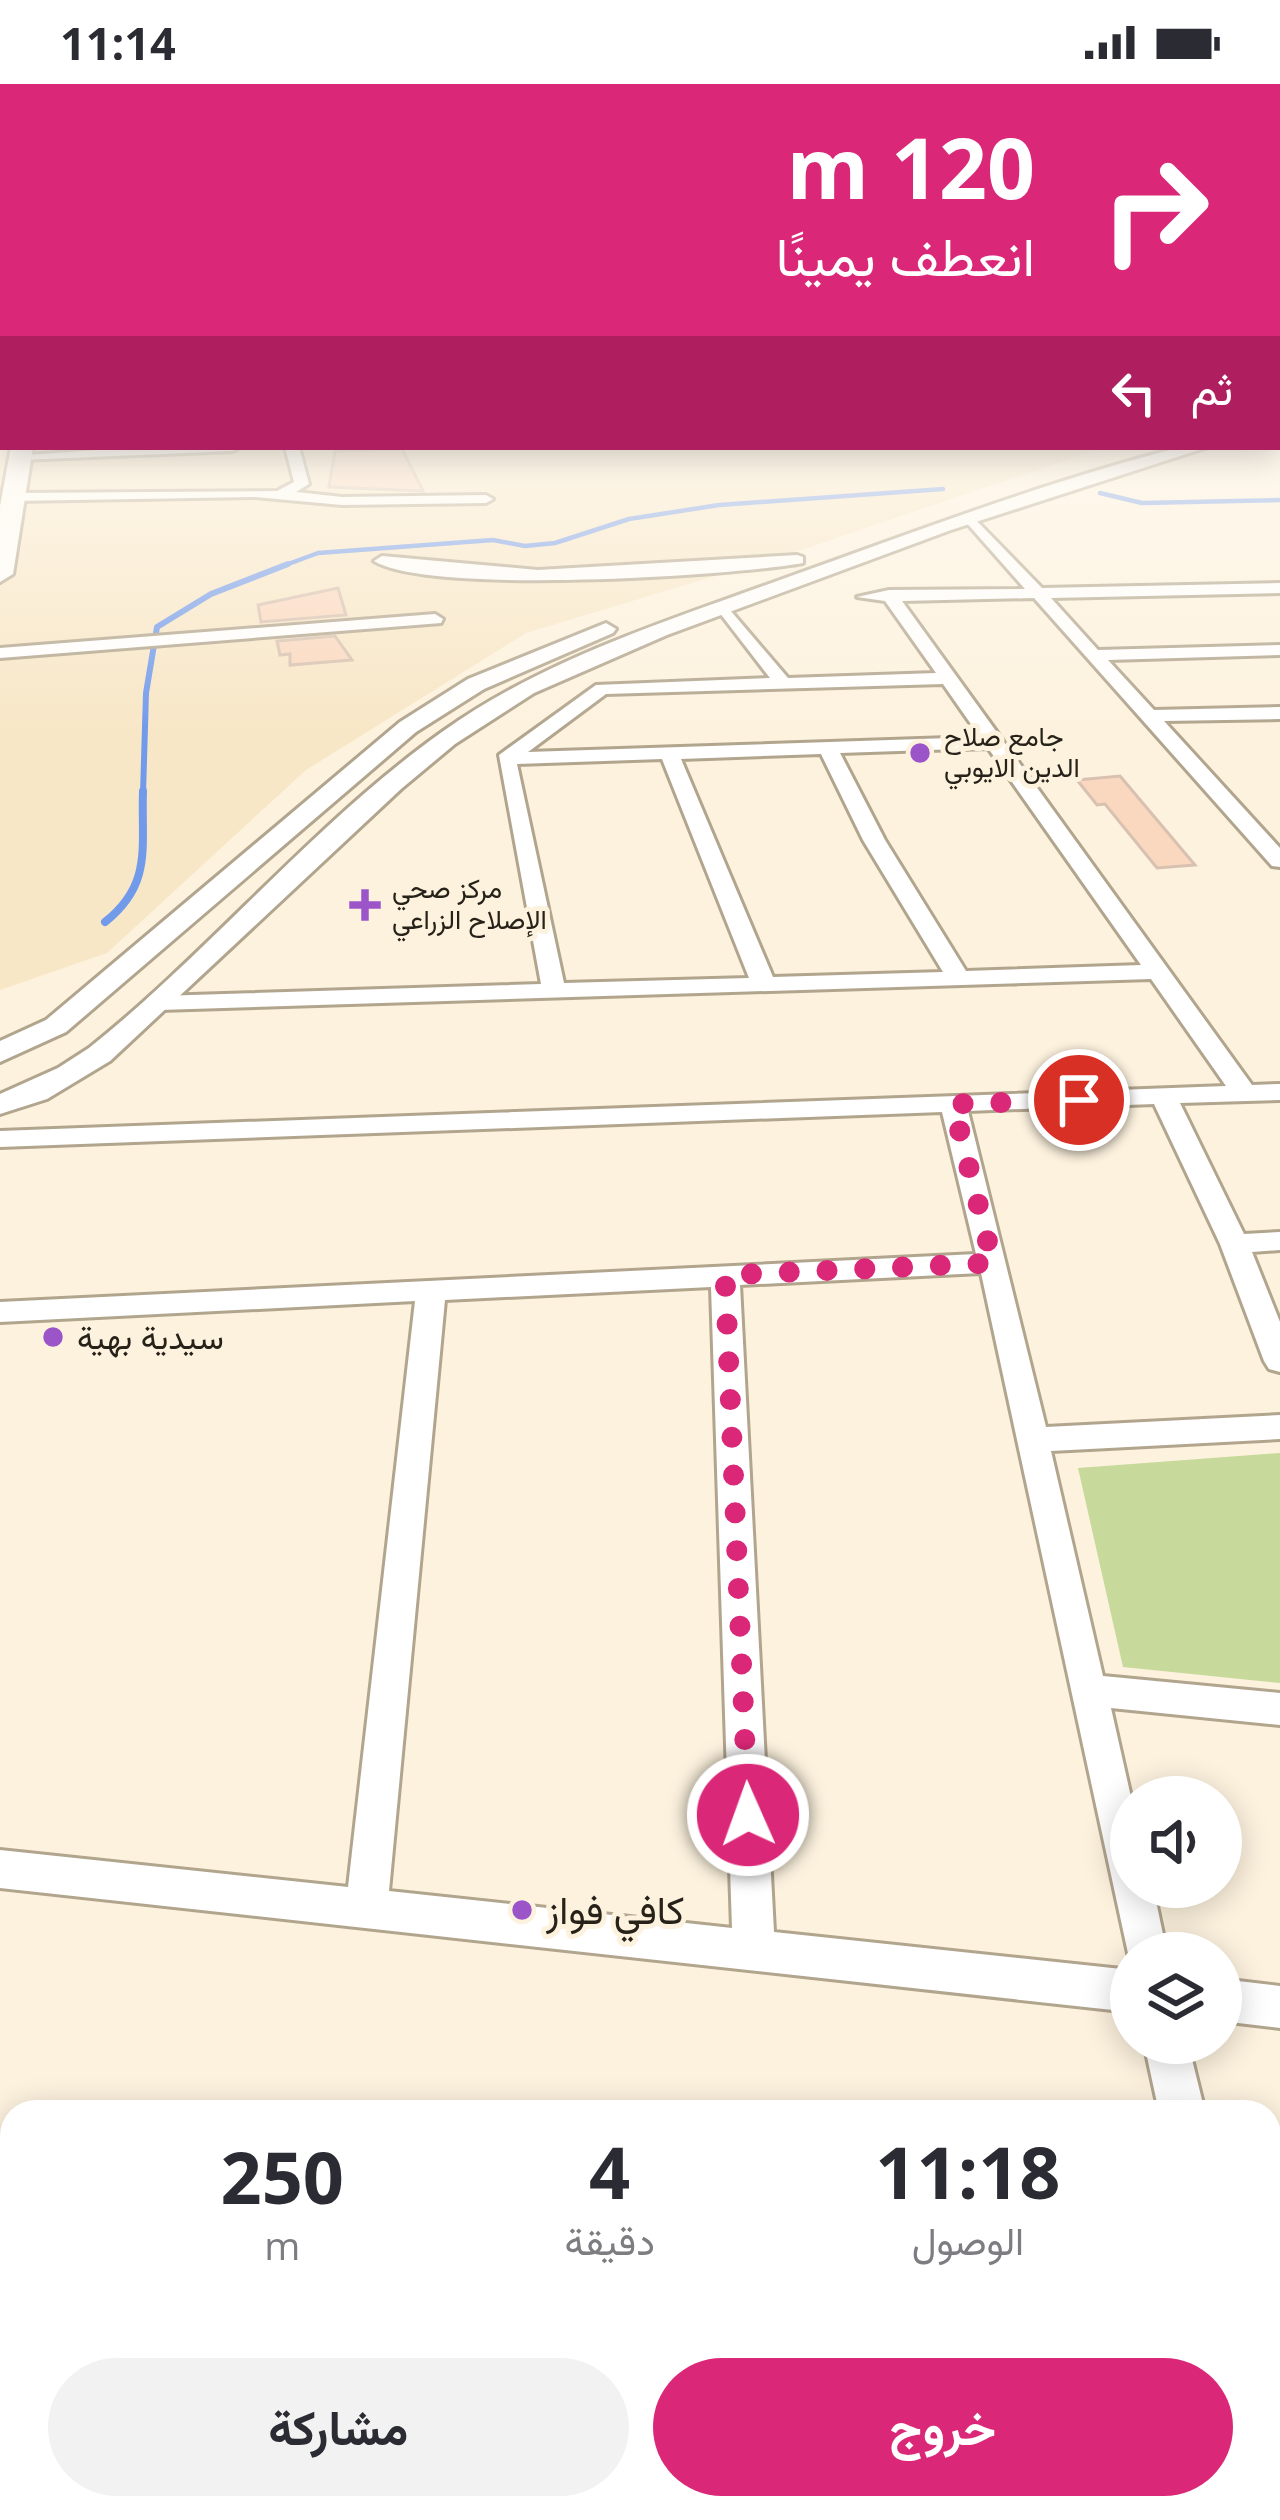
<!DOCTYPE html>
<html lang="ar">
<head>
<meta charset="utf-8">
<style>
	:root { --surface:#fff; --page:#f2f2f3; --text:#2b2b33; --muted:#7c7c81; --accent:#db2777 }
	body { margin:0; font-family:"Open Sans",Vazirmatn,sans-serif; background:var(--page); color:var(--text); direction:rtl; height:100vh; display:flex; flex-direction:column; font-size:45px; white-space:nowrap }
	* { box-sizing:border-box; margin:0 }
	p { font-size:39px; color:var(--muted) }
	.icon { flex:none; width:66px; height:66px; fill:none; stroke:currentColor; stroke-width:2; stroke-linecap:round; stroke-linejoin:round }
	.map { position:relative; flex:1; overflow:hidden; direction:ltr }
	.details { position:absolute; left:0px; top:2016px; width:1281px; height:420px; display:flex; flex-direction:column; background:var(--surface); border-radius:36px 36px 0 0; box-shadow:0 6px 30px #0003; direction:rtl }
	.details>* { flex:none }
	.hud { position:absolute; left:0px; top:0px; width:1281px; height:366px; box-shadow:0 6px 30px #0003; direction:rtl; background:#db2777; color:#fff; overflow:hidden }
	.tools { position:absolute; left:1110px; top:1692px; display:grid; gap:24px }
	.tools a { display:grid; place-items:center; width:132px; height:132px; border-radius:50%; background:var(--surface); box-shadow:0 6px 30px #0003; font-size:60px }
	.pin { position:absolute; display:grid; place-items:center; width:102px; height:102px; color:#fff; margin:-51px; border:6px solid #fff; border-radius:50%; box-shadow:0 3px 12px #0007 }
	.me { position:absolute; width:132px; margin:-66px; rotate:358deg; stroke-linejoin:round; filter:drop-shadow(0 0 9px #0008) }
	.turn { display:flex; align-items:center; gap:42px; height:252px; padding:0 48px; font-size:54px }
	.turn .icon { width:156px; height:156px; stroke-width:2.5 }
	.turn b { display:block; font-size:84px; line-height:102px }
	.then { display:flex; align-items:center; height:114px; padding:0 48px; background:#0003; gap:24px; font-size:45px }
	.eta { display:flex; justify-content:space-evenly; align-items:center; height:204px; text-align:center }
	.eta b { font-size:72px; font-weight:700; line-height:84px }
	.action { display:flex; gap:24px; margin-top:auto; padding:24px 48px }
	.action a { flex:1; height:138px; border-radius:72px; background:var(--accent); color:#fff; font-size:48px; font-weight:700; line-height:138px; text-align:center }
	.action a+a { background:var(--page); color:var(--text) }
	.status { display:flex; justify-content:space-between; align-items:center; height:84px; padding:0 60px; background:var(--surface); direction:ltr }
	.status svg { height:33px; fill:currentColor }
	.map>svg:first-child { display:block }
</style>
</head>
<body>
<div class="status"><b>11:14</b><svg viewBox="0 0 49 12"><path d="M0 12V9h3v3zM5 12V6h3v6zM10 12V3h3v9zM15 12V0h3v12zM26 1h20v11H26zM47 4h2v5h-2z"/></svg></div>
<div class="map">
<svg width="1280" height="2436" viewBox="0 0 1280 2436">
	<rect width="100%" height="100%" fill="#fdf2de"/>
	<path fill="#f8e7c7" d="M 0,305 L 3,363 L 1105,363 L 798,467 L 526,549 L 306,686 L 107,869 L 0,906 Z"/>
	<path fill="#c7d99b" d="M 1280,1369 L 1280,1599 L 1123,1583 L 1078,1384 Z"/>
	<g fill="none" stroke-linecap="round" stroke-linejoin="round">
		<g stroke="#729aeb" stroke-width="4.5">
			<path d="M 1100,409 L 1142,419 L 1280,416"/>
			<path d="M 280,483 L 318,469 L 493,456 L 525,462 L 555,459 L 629,435 L 719,421 L 943,405"/>
		</g>
		<path stroke="#729aeb" stroke-width="6" d="M 143,710 L 146,609 L 157,543 L 211,510 L 288,480"/>
		<path stroke="#729aeb" stroke-width="8" d="M 105,838 C 153,800 141,763 143,707"/>
	</g>
	<g fill="#fad8bf" stroke="#d8c1b0" stroke-width="3">
		<path d="M 402,365 L 423,407 L 329,403 L 335,367 Z"/>
		<path d="M 338,504 L 346,531 L 261,538 L 258,521 Z"/>
		<path d="M 335,552 L 352,576 L 290,581 L 290,570 L 280,571 L 277,557 Z"/>
		<path d="M 1120,692 L 1195,781 L 1157,784 L 1105,720 L 1097,721 L 1077,696 Z"/>
	</g>
	<g fill="none" stroke-linecap="round" stroke-linejoin="round">
		<defs>
			<g id="minor">
				<path d="M 137,363 L 240,363 L 233,367 L 21,376 L 14,372 Z"/>
				<path d="M 285,363 L 299,363 L 309,400 L 296,408 L 342,413 L 486,411 L 493,415 L 486,419 L 342,421 L 255,413 L 14,417 L 7,413 L 14,409 L 277,407 L 294,398 Z"/>
				<path d="M 970,430 L 1042,504 L 1280,499 L 1280,509 L 1051,514 L 1098,566 L 1280,561 L 1280,571 L 1108,576 L 1154,626 L 1280,623 L 1280,635 L 1164,637 L 1280,764 L 1280,783 L 1272,782 L 1034,514 L 902,517 L 1252,1001 L 1280,1000 L 1280,1016 L 1180,1019 L 1244,1150 L 1280,1148 L 1280,1166 L 1252,1168 L 1280,1238 L 1280,1288 L 1269,1285 L 1264,1277 L 1220,1160 L 1154,1020 L 968,1027 L 1046,1343 L 1280,1331 L 1280,1355 L 1051,1367 L 1103,1592 L 1280,1609 L 1280,1641 L 1111,1624 L 1131,1713 L 1131,1803 L 1153,1803 L 1167,1869 L 1131,1869 L 1131,1883 L 981,1189 L 740,1201 L 774,1848 L 1131,1886 L 1131,1928 L 0,1804 L 0,1766 L 348,1803 L 415,1217 L 0,1238 L 0,1218 L 976,1170 L 942,1028 L 0,1063 L 0,1047 L 1226,1002 L 1151,895 L 159,926 L 147,919 L 159,912 L 541,900 L 499,671 L 596,601 L 770,594 L 716,524 L 724,519 L 788,594 L 936,589 L 885,517 L 857,513 L 889,506 L 1025,505 L 965,437 ZM 943,600 L 980,653 L 528,668 L 606,610 ZM 988,664 L 1141,881 L 966,887 L 885,756 L 840,669 ZM 821,670 L 863,756 L 943,888 L 773,893 L 681,675 ZM 662,675 L 749,894 L 564,899 L 517,680 ZM 711,1203 L 732,1844 L 389,1807 L 445,1216 Z"/>
				<path d="M 797,471 L 803,473 L 803,479 C 730,492 429,511 374,477 L 382,472 L 538,486 Z"/>
				<path d="M 435,530 L 443,535 L 441,539 L 0,574 L 0,564 Z"/>
				<path d="M 1221,1895 L 1280,1902 L 1280,1944 L 1221,1937 Z"/>
				<path d="M 1144,1959 L 1188,1959 L 1205,2028 L 1159,2028 Z"/>
				<path d="M 91,2424 L 145,2424 L 144,2436 L 90,2436 Z"/>
				<path d="M 389,2424 L 443,2424 L 444,2436 L 390,2436 Z"/>
			</g>
			<g id="tertiary">
				<rect x="1278" y="324" width="2" height="10"/>
				<path d="M 1181,363 L 1208,363 L 951,446 L 667,551 L 534,609 L 455,660 L 401,705 L 110,977 L 47,1015 L 0,1030 L 0,1010 L 58,984 L 89,964 C 212,866 313,740 442,648 C 547,573 671,536 791,492 C 920,446 1048,397 1181,363 Z"/>
				<path d="M 606,539 L 616,545 L 613,549 L 484,605 L 416,648 L 66,948 L 0,978 L 0,957 L 46,936 L 400,638 L 468,595 Z"/>
			</g>
			<g id="secondary">
				<path d="M 0,2170 L 12,2172 L 12,2240 L 0,2238 Z"/>
				<path d="M 0,2287 L 12,2288 L 12,2360 L 0,2359 Z"/>
				<path d="M 1269,2354 L 1280,2357 L 1280,2431 L 1260,2424 L 1269,2424 Z"/>
				<path d="M 833,2424 L 956,2424 L 961,2436 L 838,2436 Z"/>
			</g>
			<path id="primary" d="M 11,363 L 33,363 L 13,490 L 0,498 L 0,422 Z"/>
		</defs>
		<use href="#minor" stroke="#b2a58e" stroke-width="6"/>
		<use href="#tertiary" stroke="#b2a58e" stroke-width="6"/>
		<use href="#secondary" stroke="#b2a58e" stroke-width="6"/>
		<use href="#primary" stroke="#b2a58e" stroke-width="6"/>
		<use href="#minor" fill="#fff" fill-rule="evenodd"/>
		<use href="#tertiary" fill="#fff" fill-rule="evenodd"/>
		<use href="#secondary" fill="#fff" fill-rule="evenodd"/>
		<use href="#primary" fill="#fff" fill-rule="evenodd"/>
	</g>
	<linearGradient id="sky" x2="0" y2="1"><stop stop-color="#79aae9"/><stop offset="0.47" stop-color="#fef9f0"/><stop offset="1" stop-color="#fef9f0" stop-opacity="0"/></linearGradient>
	<rect width="1280" height="646" fill="url(#sky)"/>
	<g fill="none" stroke-linecap="round" stroke-linejoin="round">
		<path stroke="#db2777" stroke-width="21" stroke-dasharray="0 37.8" d="M 748,1731 L 725,1191 L 993,1179 L 953,1020 L 1079,1016"/>
	</g>
	<g fill="#9b55c9" stroke="#fdf2de" stroke-width="4.5">
		<circle cx="920" cy="669" r="12"/>
		<path d="M359 803h12v12h12v12h-12v12h-12v-12h-12v-12h12z"/>
		<circle cx="53" cy="1253" r="12"/>
		<circle cx="522" cy="1826" r="12"/>
	</g>
	<g text-anchor="middle" stroke-width="10" stroke-linejoin="round" paint-order="stroke">
		<g font-size="27" fill="#272219" stroke="#fdf2de" text-anchor="start">
			<text x="944" y="662">جامع صلاح<tspan x="944" dy="31">الدين الايوبي</tspan></text>
			<text x="392" y="814">مركز صحي<tspan x="392" dy="31">الإصلاح الزراعي</tspan></text>
		</g>
		<g font-size="33" fill="#272219" stroke="#fdf2de" text-anchor="start">
			<text x="77" y="1265">سيدية بهية</text>
		</g>
		<g font-size="39" fill="#272219" stroke="#fdf2de" text-anchor="start">
			<text x="546" y="1840">كافي فواز</text>
		</g>
	</g>
</svg>
<div class="tools">
<a><svg class="icon" aria-label="sound" viewBox="0 0 24 24"><path d="M4 9h4l5-4v14l-5-4H4zM17 9q2 3 0 6"/></svg></a>
<a><svg class="icon" aria-label="layers" viewBox="0 0 24 24"><path d="M12 4l9 5-9 5-9-5zM3 14l9 5 9-5"/></svg></a>
</div>
<div class="pin" style="left:1079px;top:1016px;background:#d93025"><svg class="icon" aria-label="arrive" viewBox="0 0 24 24"><path d="M6 21V4h12l-3 4 3 4H6"/></svg></div>
<svg class="me" style="left:748px;top:1731px" viewBox="-20 -20 40 40"><circle r="17" fill="#db2777" stroke="#fff" stroke-width="3"/><path d="M0-11L8 9 0 5-8 9z" fill="#fff"/></svg>
<div class="hud">
<div class="turn"><svg class="icon" aria-label="right" viewBox="0 0 24 24"><path d="M7 20v-9h11M14 6l5 5-5 5"/></svg><div><b>120 m</b>انعطف يمينًا</div></div>
<div class="then">ثم<svg class="icon" aria-label="left" viewBox="0 0 24 24"><path d="M17 20v-9H6M10 6l-5 5 5 5"/></svg></div>
</div>
<section class="details">
<div class="eta">
<div><b>11:18</b><p>الوصول</p></div>
<div><b>4</b><p>دقيقة</p></div>
<div><b>250</b><p>m</p></div>
</div>
<div class="action"><a>خروج</a><a>مشاركة</a></div>
</section>
</div>
</body>
</html>
